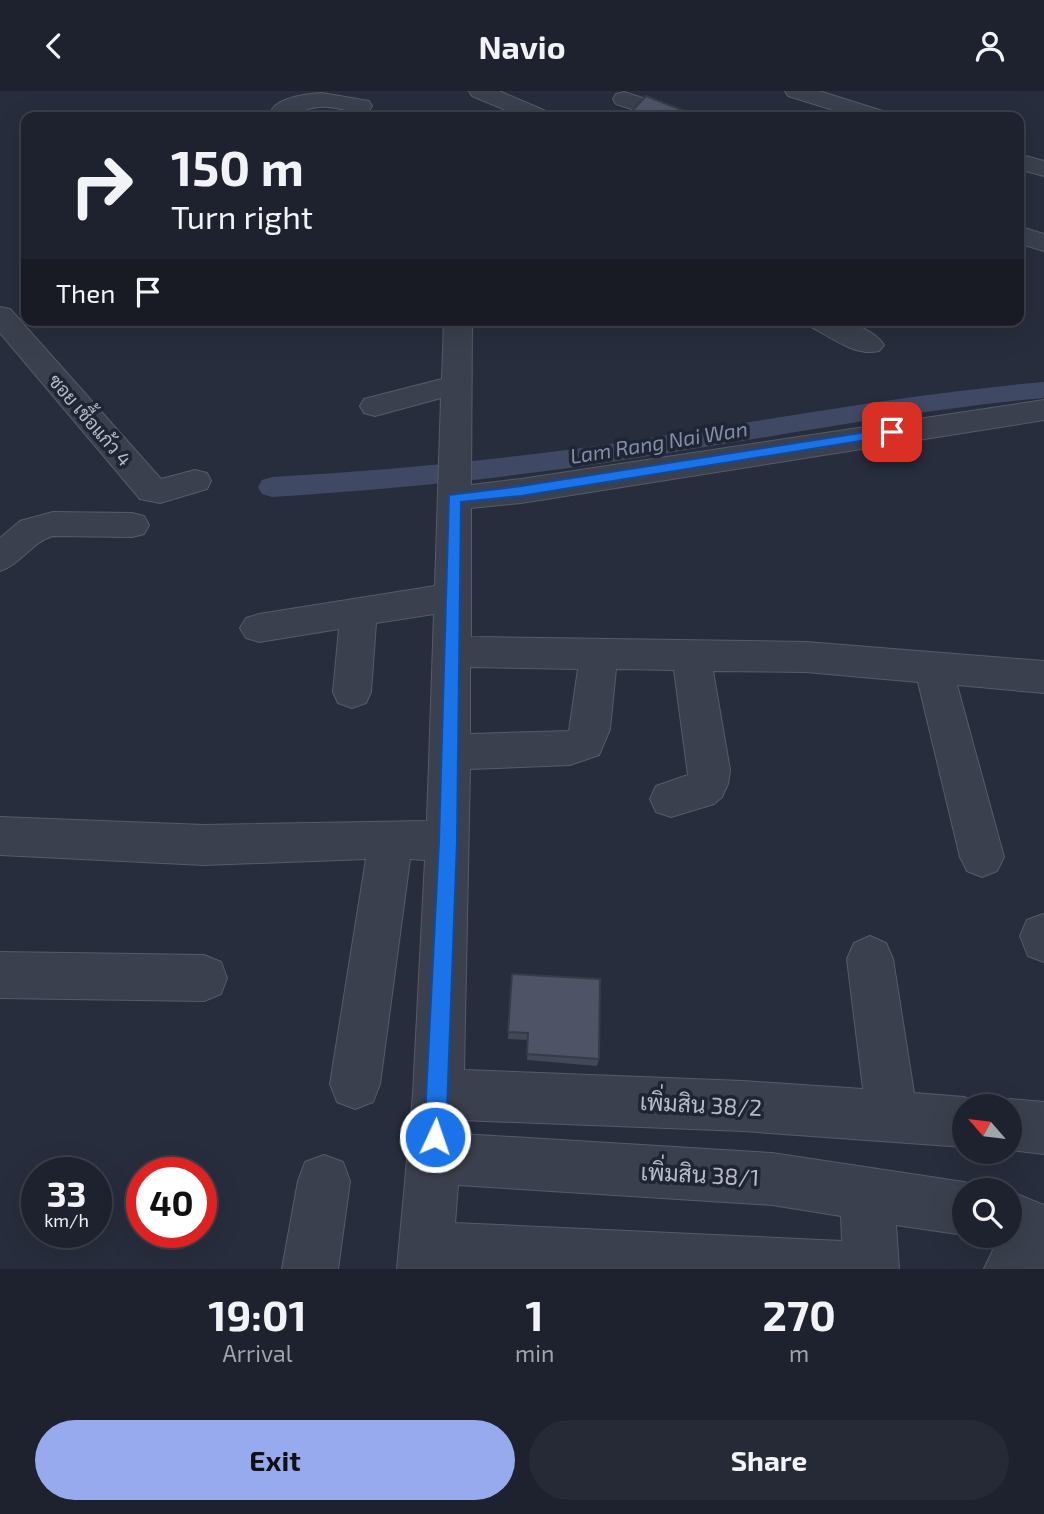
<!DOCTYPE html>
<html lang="en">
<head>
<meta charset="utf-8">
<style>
	:root { --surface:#1e222e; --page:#262a36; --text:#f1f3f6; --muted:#a1a4aa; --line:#3c3f4a; --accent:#97aaee }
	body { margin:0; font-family:"Exo 2",Sarabun,sans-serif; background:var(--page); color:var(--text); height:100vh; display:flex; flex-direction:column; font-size:26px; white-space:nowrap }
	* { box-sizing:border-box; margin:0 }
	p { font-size:23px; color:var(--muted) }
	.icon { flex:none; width:38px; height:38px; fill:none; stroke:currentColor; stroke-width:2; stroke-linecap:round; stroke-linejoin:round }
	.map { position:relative; height:1178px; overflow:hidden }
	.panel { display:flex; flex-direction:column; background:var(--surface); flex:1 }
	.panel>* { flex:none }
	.top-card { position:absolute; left:21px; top:21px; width:1003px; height:214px; border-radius:14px; box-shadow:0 7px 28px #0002,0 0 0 2px var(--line); background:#1e222e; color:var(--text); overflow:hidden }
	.needle { width:46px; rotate:298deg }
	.controls { position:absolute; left:952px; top:1003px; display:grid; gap:14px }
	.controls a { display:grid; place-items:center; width:70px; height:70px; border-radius:50%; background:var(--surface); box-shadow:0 7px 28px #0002,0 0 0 2px var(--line); font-size:35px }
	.speed { position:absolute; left:21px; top:1066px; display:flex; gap:14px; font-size:35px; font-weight:700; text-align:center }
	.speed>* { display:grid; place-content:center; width:91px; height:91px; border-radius:50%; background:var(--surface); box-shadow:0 7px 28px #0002,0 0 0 2px var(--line); line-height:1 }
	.speed small { font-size:18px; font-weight:400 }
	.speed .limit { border:10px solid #d22; background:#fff; color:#111 }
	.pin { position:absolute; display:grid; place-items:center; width:60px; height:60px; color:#fff; margin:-30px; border-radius:14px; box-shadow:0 4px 10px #0006 }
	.me { position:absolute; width:77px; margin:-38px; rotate:3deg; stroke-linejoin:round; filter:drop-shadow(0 0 5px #0008) }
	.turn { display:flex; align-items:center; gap:24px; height:147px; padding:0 35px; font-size:32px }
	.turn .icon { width:91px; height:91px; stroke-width:2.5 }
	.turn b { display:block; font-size:49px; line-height:60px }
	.then { display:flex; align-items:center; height:66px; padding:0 35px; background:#0003; gap:14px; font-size:26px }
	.eta { display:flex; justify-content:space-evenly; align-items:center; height:119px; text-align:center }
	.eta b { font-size:42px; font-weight:700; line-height:49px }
	.action { display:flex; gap:14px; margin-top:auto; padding:14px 35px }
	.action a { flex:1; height:80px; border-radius:42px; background:var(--accent); color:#111; font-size:28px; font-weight:700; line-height:80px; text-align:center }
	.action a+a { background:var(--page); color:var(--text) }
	header { display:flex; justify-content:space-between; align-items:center; height:91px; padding:0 35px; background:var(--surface); font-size:32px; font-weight:700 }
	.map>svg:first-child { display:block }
</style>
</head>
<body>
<header><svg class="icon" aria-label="back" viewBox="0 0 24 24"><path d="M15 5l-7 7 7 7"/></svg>Navio<svg class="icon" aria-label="person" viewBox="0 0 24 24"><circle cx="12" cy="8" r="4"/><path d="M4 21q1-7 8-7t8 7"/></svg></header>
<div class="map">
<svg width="1044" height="1178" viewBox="0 0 1044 1178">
	<rect width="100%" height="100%" fill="#282d3d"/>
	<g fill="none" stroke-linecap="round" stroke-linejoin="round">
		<path fill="#404964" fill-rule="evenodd" d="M 1044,291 L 1044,307 C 905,320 768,347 630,368 C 511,387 392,398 272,406 L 262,403 L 258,396 L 262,389 L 272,386 C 392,379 511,368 630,350 C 768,329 905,303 1044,291 Z"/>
		<defs>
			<g id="minor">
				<path d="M 469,0 L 499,0 L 548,21 L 551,26 L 522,26 L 472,5 Z"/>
				<path d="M 785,0 L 819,0 L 886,21 L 889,26 L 856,26 L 788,5 Z"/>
				<path d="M 624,1 L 686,21 L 689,26 L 656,26 L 616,13 L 613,8 L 616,3 Z"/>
				<path d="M 322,2 L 369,10 L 372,15 L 369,20 C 353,24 336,14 319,16 C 304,17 290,27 275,23 L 272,18 C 281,6 307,3 322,2 Z"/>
				<path d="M 1018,63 L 1044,70 L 1044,85 L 1018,78 Z"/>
				<path d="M 1018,135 L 1044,143 L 1044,160 L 1018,152 Z"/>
				<path d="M 0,216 L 10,218 L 161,388 L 195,379 L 207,382 L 211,390 L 207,398 L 160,412 L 140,408 L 0,242 Z"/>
				<path d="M 444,229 L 472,229 L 471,394 L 521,388 L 1044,309 L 1044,329 L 521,412 L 471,417 L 471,546 L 806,551 L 1044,570 L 1044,602 L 957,594 L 1004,766 L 997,780 L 982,786 L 967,780 L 960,766 L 918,591 L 806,581 L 713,580 L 730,679 L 728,693 L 722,706 L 714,713 L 671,726 L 656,721 L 650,708 L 656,695 L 688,684 L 674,579 L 616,578 L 610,638 L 599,664 L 570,674 L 470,678 L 464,979 L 743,990 L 863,998 L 847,868 L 854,852 L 870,845 L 886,852 L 893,868 L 914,1002 L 964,1006 L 983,1015 L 964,1015 L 964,1056 L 743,1040 L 462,1029 L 461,1043 L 772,1062 L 964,1091 L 983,1099 L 964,1099 L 964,1144 L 896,1134 L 899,1178 L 397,1178 L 413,1003 L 425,769 L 410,768 L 380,993 L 373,1011 L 355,1018 L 337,1011 L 330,993 L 366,768 L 204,774 L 0,764 L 0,726 L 204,734 L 427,730 L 434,523 L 376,532 L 371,601 L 366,612 L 352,617 L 338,612 L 333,601 L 339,538 L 259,551 L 246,547 L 240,537 L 246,527 L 259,523 L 435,495 L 441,307 L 375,325 L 364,322 L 360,315 L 364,308 L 442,288 ZM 470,576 L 578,578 L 569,640 L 470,643 ZM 458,1094 L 772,1114 L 841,1125 L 842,1150 L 455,1132 Z"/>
				<path d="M 806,229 C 832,229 867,230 884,254 L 879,260 C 856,266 830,246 810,235 Z"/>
				<path d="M 53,421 L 132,422 L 144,425 L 149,434 L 144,443 L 132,446 L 53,445 C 32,451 21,473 0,480 L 0,447 L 20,430 Z"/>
				<path d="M 1043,823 L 1044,823 L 1044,871 L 1028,865 L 1020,845 L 1027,829 Z"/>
				<path d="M 0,861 L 204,864 L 221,871 L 227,887 L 221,903 L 204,910 L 0,907 Z"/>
				<path d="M 1010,1008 L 1044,1011 L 1044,1063 L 1010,1059 L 1010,1015 L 994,1015 Z"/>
				<path d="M 324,1064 L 343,1071 L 350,1090 L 338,1178 L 282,1178 L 298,1090 L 305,1071 Z"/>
				<path d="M 1010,1100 L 1044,1114 L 1044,1178 L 984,1178 L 993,1159 L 1003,1151 L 990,1144 L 1010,1144 Z"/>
			</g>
		</defs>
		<use href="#minor" stroke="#565b68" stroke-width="2"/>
		<use href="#minor" fill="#3b404e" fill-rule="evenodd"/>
	</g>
	<g fill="#434858">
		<path d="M 631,21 L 700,26 L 630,26 Z"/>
		<path d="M 512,883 L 599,968 L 597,975 L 527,969 L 528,949 L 508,948 Z"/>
	</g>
	<g fill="#4e5466" stroke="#373b47" stroke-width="2">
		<path d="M 646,5 L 700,26 L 650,26 L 631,21 Z"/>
		<path d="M 512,883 L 600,888 L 599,968 L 527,963 L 528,942 L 508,941 Z"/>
	</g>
	<path fill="#1a73e8" stroke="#114b97" stroke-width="2" d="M 892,337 L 899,341 L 897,344 L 521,405 L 461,411 L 457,750 L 446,1046 L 443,1053 L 435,1057 L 428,1053 L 424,1046 L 439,750 L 449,404 L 521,395 Z"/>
	<g text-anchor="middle" stroke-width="7" stroke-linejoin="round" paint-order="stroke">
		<g font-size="19" fill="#b8bbc8" stroke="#202533">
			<text transform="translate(90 329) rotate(49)" y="7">ซอย เชื้อแก้ว 4</text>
		</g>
		<g font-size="21" font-style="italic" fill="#838eac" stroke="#202533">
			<text transform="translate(659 352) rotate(-9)" y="7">Lam Rang Nai Wan</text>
		</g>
		<g font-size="23" fill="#b8bbc8" stroke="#202533">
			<text transform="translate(701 1014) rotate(3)" y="8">เพิ่มสิน 38/2</text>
			<text transform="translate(700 1084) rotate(3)" y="8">เพิ่มสิน 38/1</text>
		</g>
	</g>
</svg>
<div class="controls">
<a><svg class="needle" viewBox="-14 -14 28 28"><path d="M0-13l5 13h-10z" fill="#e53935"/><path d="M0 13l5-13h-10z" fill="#a1a4aa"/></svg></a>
<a><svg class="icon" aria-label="search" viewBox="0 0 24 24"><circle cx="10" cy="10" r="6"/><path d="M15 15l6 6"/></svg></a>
</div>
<div class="speed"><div>33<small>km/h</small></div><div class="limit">40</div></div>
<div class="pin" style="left:892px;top:341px;background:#d93025"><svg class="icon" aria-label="arrive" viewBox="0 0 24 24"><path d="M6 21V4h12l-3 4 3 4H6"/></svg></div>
<svg class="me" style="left:435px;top:1046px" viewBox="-20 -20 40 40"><circle r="17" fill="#1a73e8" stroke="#fff" stroke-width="3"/><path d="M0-11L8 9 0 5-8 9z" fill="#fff"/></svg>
<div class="top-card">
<div class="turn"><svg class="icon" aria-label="right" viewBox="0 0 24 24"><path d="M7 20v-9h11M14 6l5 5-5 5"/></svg><div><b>150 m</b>Turn right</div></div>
<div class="then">Then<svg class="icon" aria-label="arrive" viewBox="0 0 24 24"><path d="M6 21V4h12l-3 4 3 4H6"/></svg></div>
</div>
</div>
<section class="panel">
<div class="eta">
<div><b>19:01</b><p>Arrival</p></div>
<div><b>1</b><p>min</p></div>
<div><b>270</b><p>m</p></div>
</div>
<div class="action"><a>Exit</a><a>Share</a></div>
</section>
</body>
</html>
